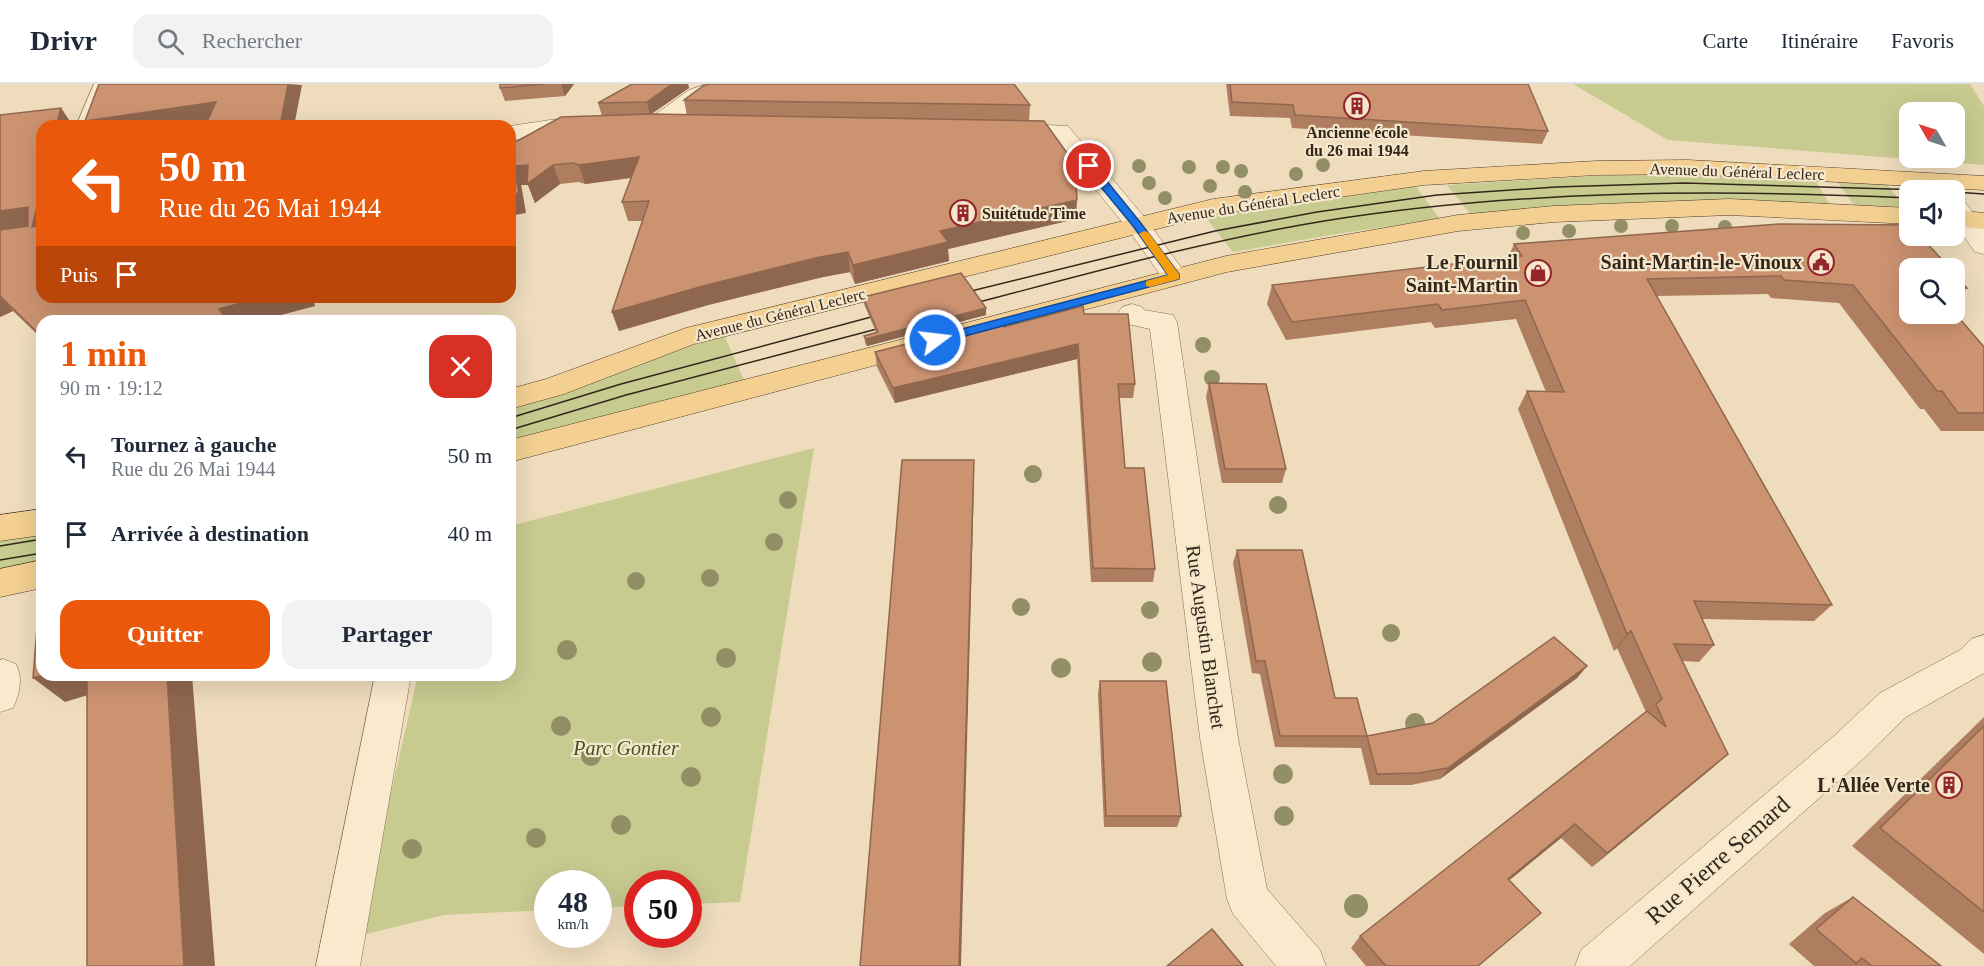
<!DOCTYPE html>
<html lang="fr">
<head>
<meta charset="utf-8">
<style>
	:root { --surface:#fff; --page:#f2f2f3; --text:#1f2937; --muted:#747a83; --line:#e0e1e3; --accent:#ea580c }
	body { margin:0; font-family:Georgia,serif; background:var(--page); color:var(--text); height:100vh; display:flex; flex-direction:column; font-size:22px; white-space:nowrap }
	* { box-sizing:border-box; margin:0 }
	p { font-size:20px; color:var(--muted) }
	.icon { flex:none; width:33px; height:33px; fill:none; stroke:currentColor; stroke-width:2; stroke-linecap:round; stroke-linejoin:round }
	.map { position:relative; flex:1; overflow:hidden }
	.drawer { position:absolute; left:36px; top:231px; width:480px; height:366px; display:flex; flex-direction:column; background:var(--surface); border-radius:18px; box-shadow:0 6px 24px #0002 }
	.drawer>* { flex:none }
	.banner { position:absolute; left:36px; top:36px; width:480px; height:183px; border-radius:18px; box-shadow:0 6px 24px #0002; background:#ea580c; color:#fff; overflow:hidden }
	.needle { width:39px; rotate:309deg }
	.tools { position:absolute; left:1899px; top:18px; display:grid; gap:12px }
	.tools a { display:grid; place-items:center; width:66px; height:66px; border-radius:12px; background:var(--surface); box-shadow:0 6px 24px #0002; font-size:30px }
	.speed { position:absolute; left:534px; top:786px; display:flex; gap:12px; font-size:30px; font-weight:700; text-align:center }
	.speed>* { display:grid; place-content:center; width:78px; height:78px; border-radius:50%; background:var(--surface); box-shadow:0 6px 24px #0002; line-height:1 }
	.speed small { font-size:15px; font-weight:400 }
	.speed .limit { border:9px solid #d22; background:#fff; color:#111 }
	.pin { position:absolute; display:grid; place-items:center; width:51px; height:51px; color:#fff; margin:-26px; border:3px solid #fff; border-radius:50%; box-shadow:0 2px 6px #0007 }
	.me { position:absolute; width:66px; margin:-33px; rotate:75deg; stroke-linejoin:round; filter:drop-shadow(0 0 4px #0008) }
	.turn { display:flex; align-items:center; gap:21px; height:126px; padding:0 24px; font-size:27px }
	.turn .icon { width:78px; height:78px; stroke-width:2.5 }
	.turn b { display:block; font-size:42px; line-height:51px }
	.then { display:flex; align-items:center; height:57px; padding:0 24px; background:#0003; gap:12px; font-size:22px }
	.round { display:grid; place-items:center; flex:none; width:63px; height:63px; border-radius:18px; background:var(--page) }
	.overview { display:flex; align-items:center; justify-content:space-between; height:102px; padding:0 24px }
	h1 { font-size:36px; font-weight:700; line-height:45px; color:var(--accent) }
	.primary-button { display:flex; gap:12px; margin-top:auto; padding:12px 24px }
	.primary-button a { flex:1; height:69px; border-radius:18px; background:var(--accent); color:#fff; font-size:24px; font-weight:700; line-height:69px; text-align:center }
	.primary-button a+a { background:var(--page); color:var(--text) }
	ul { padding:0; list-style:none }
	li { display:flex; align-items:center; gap:18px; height:78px; padding:0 24px }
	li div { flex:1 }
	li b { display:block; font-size:22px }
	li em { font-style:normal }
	header { display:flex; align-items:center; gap:36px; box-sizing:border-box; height:84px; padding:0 30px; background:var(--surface); border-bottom:2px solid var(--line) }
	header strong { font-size:28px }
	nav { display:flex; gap:33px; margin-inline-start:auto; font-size:21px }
	.search { width:420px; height:54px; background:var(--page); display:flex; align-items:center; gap:15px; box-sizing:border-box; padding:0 21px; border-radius:18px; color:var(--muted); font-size:22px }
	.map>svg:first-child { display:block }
</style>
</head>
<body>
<header>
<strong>Drivr</strong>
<div class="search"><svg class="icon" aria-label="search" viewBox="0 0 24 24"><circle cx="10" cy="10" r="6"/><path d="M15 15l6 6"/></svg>Rechercher</div>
<nav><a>Carte</a><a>Itinéraire</a><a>Favoris</a></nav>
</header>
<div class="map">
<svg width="1984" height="882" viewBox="0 0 1984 882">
	<rect width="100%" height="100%" fill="#eedcbc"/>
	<g fill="#c7cb90" fill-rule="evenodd">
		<path d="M 1573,0 L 1970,0 L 1984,22 L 1984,81 L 1668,56 ZM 1910,28 L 1954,28 L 1954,74 L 1910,74 Z"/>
		<path d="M 1627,90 L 1815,96 L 1829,119 L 1739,117 L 1471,131 L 1447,101 Z"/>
		<path d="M 1837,97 L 1887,100 L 1904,123 L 1854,121 Z"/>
		<path d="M 1415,101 L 1440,135 L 1336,150 L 1233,168 L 1206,134 L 1307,115 Z"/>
		<path d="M 724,251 L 744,296 L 510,359 L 510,325 L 675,264 Z"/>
		<path d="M 814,364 L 740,818 L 689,820 L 688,800 L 638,800 L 637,822 L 599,824 L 598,800 L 548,800 L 547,826 L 444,831 L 358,852 L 418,591 L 510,591 L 510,442 Z"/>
		<path d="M 42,445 L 42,481 L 0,489 L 0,453 Z"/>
	</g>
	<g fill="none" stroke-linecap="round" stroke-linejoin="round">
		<defs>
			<g id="minor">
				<path d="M 94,0 L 116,0 L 100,42 L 76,42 Z"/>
				<path d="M 706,0 L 737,0 L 734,5 L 705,16 L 665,45 L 657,47 L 649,45 L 645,40 L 649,35 L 689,6 Z"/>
				<path d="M 583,35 L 591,37 L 595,42 L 591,47 L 510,56 L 510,42 L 550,36 Z"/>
				<path d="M 1006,39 L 1068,42 L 1146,135 L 1188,193 L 1184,199 L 1175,201 L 1166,199 L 1128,145 L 1053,54 L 998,51 L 994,46 L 998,41 Z"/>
				<path d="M 1954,113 L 1963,115 L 1984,144 L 1984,170 L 1975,168 L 1954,139 Z"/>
				<path d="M 1132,220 L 1142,223 L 1144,226 L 1173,231 L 1177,238 L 1238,654 L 1267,805 L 1320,866 L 1326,882 L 1276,882 L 1233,830 L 1227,815 L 1200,654 L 1150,245 L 1123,239 L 1118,229 L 1122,223 Z"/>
				<path d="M 1984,551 L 1984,589 L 1906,633 L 1862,676 L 1630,882 L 1575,882 L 1581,866 L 1834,652 L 1880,609 L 1960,566 L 1971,555 Z"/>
				<path d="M 3,575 L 16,580 C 23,595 20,608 13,624 L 0,628 L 0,576 Z"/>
				<path d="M 375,591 L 411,591 L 360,882 L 316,882 Z"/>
			</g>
			<g id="major">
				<path d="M 1688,76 L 1984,92 L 1984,106 L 1688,90 L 1596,91 L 1424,101 L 1213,131 L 694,260 L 564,310 L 510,325 L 510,305 L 546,295 L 686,244 L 1213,115 L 1424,87 L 1596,77 Z"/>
				<path d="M 1730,115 L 1910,124 L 1910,140 L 1730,131 L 1554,138 L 1458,147 L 1227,188 L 510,378 L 510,356 L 1226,172 L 1458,131 L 1554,122 Z"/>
				<path d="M 1954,126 L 1984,129 L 1984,145 L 1954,142 Z"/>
				<path d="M 42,425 L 42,451 L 0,457 L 0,431 Z"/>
				<path d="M 42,476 L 42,504 L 0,513 L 0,485 Z"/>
			</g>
		</defs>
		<use href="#minor" stroke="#856c55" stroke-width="1"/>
		<use href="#major" stroke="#523b2a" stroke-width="1"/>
		<use href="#minor" fill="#f9eace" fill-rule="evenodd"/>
		<use href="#major" fill="#f3d091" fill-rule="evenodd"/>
		<g stroke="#34261a" stroke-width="1.5">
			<path d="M 1954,108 L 1984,110"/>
			<path d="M 959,210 L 1215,147 L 1317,128 L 1437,111 L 1556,103 L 1684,99 L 1925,106"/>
			<path d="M 964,222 C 1083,191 1203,157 1324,137 C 1516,106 1716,105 1910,114"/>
			<path d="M 510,334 L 621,300 L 886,229"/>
			<path d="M 510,346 L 626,311 L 892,241"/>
			<path d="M 0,462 L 42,455"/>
			<path d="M 0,476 L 42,469"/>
		</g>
	</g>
	<g fill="#928f67">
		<circle cx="1323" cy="81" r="7"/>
		<circle cx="1139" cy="82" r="7"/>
		<circle cx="1189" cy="83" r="7"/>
		<circle cx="1223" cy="83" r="7"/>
		<circle cx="1241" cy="87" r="7"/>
		<circle cx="1296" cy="90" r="7"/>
		<circle cx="1149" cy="99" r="7"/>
		<circle cx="1210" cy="102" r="7"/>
		<circle cx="1245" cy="108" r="7"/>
		<circle cx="1165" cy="114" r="7"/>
		<circle cx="1621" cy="142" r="7"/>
		<circle cx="1672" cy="142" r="7"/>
		<circle cx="1725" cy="143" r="7"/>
		<circle cx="1569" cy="147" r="7"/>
		<circle cx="1523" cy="149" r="7"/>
		<circle cx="1203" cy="261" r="8"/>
		<circle cx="1212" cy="294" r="8"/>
		<circle cx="1033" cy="390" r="9"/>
		<circle cx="788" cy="416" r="9"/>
		<circle cx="1278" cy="421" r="9"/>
		<circle cx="774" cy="458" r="9"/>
		<circle cx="710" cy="494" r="9"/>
		<circle cx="636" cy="497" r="9"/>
		<circle cx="1021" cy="523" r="9"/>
		<circle cx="1150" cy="526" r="9"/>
		<circle cx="1391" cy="549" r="9"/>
		<circle cx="567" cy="566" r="10"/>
		<circle cx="726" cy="574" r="10"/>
		<circle cx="1152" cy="578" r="10"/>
		<circle cx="1061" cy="584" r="10"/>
		<circle cx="711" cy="633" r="10"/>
		<circle cx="1415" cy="639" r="10"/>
		<circle cx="561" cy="642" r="10"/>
		<circle cx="591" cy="672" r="10"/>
		<circle cx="1283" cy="690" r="10"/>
		<circle cx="691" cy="693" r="10"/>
		<circle cx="1284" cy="732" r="10"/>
		<circle cx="621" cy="741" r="10"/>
		<circle cx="536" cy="754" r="10"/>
		<circle cx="412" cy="765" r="10"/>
		<circle cx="1356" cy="822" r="12"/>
	</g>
	<g fill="#af7e61">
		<path d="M 500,0 L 574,0 L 565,12 L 505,17 L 500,4 Z"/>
		<path d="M 632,0 L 688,0 L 689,4 L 651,30 L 687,31 L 684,16 L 1030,21 L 1029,37 L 1076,135 L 948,165 L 949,177 L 855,200 L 850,188 L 823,193 L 708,221 L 619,247 L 612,228 L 643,137 L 628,137 L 622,118 L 631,94 L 585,100 L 579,98 L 560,100 L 535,119 L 528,101 L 521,101 L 526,129 L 510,61 L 602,32 L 598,19 Z"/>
		<path d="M 1226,0 L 1528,0 L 1548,47 L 1542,60 L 1292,44 L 1290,34 L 1230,32 Z"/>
		<path d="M 61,24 L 73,42 L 42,42 L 42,213 L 315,222 L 42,237 L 42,255 L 13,227 L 0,233 L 0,31 Z"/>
		<path d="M 1514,160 L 1910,184 L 1984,263 L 1984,347 L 1941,347 L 1924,325 L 1920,325 L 1839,219 L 1771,214 L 1768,210 L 1657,212 L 1832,521 L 1814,537 L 1702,535 L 1714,561 L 1699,578 L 1683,577 L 1711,685 L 1592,783 L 1561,754 L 1509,796 L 1478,882 L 1366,882 L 1351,864 L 1360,852 L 1646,628 L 1617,564 L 1614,567 L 1518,325 L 1527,307 L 1546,308 L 1516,235 L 1435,244 L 1431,238 L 1286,256 L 1267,220 L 1272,201 L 1508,174 Z"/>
		<path d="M 1954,189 L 1967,204 L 1954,218 Z"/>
		<path d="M 863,213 L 986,231 L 867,262 L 865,259 L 864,252 L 876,248 L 864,220 Z"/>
		<path d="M 1084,230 L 1135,300 L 1133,314 L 1119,314 L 1125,384 L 1155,485 L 1153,498 L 1091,498 L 1077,275 L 895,319 L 877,283 L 875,268 L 1004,243 Z"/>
		<path d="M 1209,299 L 1286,385 L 1282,399 L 1222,399 L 1206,313 Z"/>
		<path d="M 1237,466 L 1335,614 L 1367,652 L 1433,639 L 1587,582 L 1577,594 L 1440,695 L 1411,701 L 1370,701 L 1361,664 L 1275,663 L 1260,590 L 1252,589 L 1233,479 Z"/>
		<path d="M 1100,597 L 1181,732 L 1177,743 L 1104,743 L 1098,609 Z"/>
		<path d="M 1984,633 L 1984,870 L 1852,762 Z"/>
		<path d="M 1853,813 L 1941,882 L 1814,882 L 1789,860 L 1825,829 Z"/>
	</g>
	<g fill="#8f674f">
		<path d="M 288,0 L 302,1 L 294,42 L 280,42 Z"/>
		<path d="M 561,0 L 574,0 L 565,12 Z"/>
		<path d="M 672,0 L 688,0 L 689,4 L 650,31 L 647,18 Z"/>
		<path d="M 216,18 L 227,37 L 191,42 L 89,42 L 85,37 Z"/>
		<path d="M 61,24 L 73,42 L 56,42 Z"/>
		<path d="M 639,73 L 644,92 L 585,100 L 579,81 Z"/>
		<path d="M 528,81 L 553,81 L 560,100 L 535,119 L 528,101 L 521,101 L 526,129 L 510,132 L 510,111 L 514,82 Z"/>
		<path d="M 42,102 L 42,155 L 0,148 L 0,127 Z"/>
		<path d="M 1077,116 L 1076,135 L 948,165 L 949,177 L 855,200 L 853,181 L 940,147 Z"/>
		<path d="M 848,168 L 850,188 L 823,193 L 708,221 L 619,247 L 612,228 L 703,202 L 820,173 Z"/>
		<path d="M 0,213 L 13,227 L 0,233 Z"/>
		<path d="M 263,213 L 313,213 L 315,222 L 259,237 L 228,237 L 219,225 Z"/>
		<path d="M 986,224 L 986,231 L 867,262 L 866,255 Z"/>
		<path d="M 1078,260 L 1077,275 L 895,319 L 893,304 Z"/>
		<path d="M 974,376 L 974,399 L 961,882 L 959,882 Z"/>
		<path d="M 1631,547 L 1617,564 L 1614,567 L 1627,550 Z"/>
		<path d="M 1587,582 L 1577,594 L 1440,695 L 1448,684 Z"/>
		<path d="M 43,591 L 93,591 L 91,610 L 65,618 L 33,594 Z"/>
		<path d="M 167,591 L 192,591 L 215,882 L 184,882 Z"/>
		<path d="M 1728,670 L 1711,685 L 1592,783 L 1607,769 Z"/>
		<path d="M 1575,740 L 1561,754 L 1495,808 L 1508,795 Z"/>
	</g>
	<g fill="#cc9371" stroke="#8f674f" stroke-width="1.5">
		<path d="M 99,0 L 288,0 L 280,42 L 205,42 L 216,18 L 85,37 Z"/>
		<path d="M 500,0 L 544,0 L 500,4 Z"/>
		<path d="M 632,0 L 672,0 L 647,18 L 598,19 Z"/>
		<path d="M 709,0 L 1014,0 L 1030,21 L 684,16 L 703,2 Z"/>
		<path d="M 1230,0 L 1528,0 L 1548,47 L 1295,31 L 1293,21 L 1232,18 Z"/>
		<path d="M 61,24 L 56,42 L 42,42 L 42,102 L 32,143 L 42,141 L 42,213 L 263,213 L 219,225 L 228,237 L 42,237 L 42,253 L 0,212 L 0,146 L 28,142 L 28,123 L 0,127 L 0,31 Z"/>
		<path d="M 652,30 L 1044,37 L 1075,80 L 1077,116 L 940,147 L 948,158 L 853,181 L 848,168 L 820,173 L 703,202 L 612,228 L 649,117 L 622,118 L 639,73 L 579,81 L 573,79 L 553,81 L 527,100 L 528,81 L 514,82 L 519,109 L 510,111 L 510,61 L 561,33 Z"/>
		<path d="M 1779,140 L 1910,141 L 1910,152 L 1920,152 L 1950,184 L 1910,184 L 1910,230 L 1954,230 L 1954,228 L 1984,263 L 1984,329 L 1958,329 L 1942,307 L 1937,307 L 1853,201 L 1784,196 L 1781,192 L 1647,195 L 1832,521 L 1694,517 L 1714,561 L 1674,560 L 1728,670 L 1607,769 L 1575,740 L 1508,795 L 1541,829 L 1478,882 L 1386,882 L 1360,852 L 1647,627 L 1666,643 L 1656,620 L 1662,615 L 1631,547 L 1627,550 L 1527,307 L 1564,308 L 1525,216 L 1442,226 L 1438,220 L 1292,238 L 1272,201 L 1522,172 L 1514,160 Z"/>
		<path d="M 961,189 L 986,224 L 866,255 L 864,252 L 878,248 L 863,213 Z"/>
		<path d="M 1954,189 L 1967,204 L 1954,203 Z"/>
		<path d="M 1083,222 L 1084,230 L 1128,230 L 1135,300 L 1118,300 L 1125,384 L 1144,384 L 1155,485 L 1093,484 L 1078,260 L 893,304 L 875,268 L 999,236 L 1004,243 Z"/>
		<path d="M 1209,299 L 1266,300 L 1286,385 L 1225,385 Z"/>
		<path d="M 902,376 L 974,376 L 959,882 L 860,882 Z"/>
		<path d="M 1237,466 L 1302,466 L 1335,614 L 1357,614 L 1367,652 L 1280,652 L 1265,577 L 1256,577 Z"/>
		<path d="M 42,543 L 43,591 L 33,594 L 37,544 Z"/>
		<path d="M 1554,553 L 1587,582 L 1448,684 L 1419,689 L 1377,690 L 1367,652 L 1433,639 Z"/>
		<path d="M 87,591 L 167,591 L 184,882 L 87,882 Z"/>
		<path d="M 1100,597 L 1166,597 L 1181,732 L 1106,732 Z"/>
		<path d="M 1984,642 L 1984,828 L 1880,744 Z"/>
		<path d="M 1853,813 L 1941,882 L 1872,882 L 1862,874 L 1856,879 L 1816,845 Z"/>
		<path d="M 1212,845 L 1243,882 L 1167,882 Z"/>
	</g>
	<path fill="#1a73e8" stroke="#114b97" stroke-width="1.5" d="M 1086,80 L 1093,80 L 1140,138 L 1179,190 L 1179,195 L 935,260 L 931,259 L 931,253 L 1168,191 L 1133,142 L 1086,85 Z"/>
	<path fill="#f59e0b" d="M 1144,147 L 1148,148 L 1179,190 L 1179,195 L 1150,203 L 1146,202 L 1146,197 L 1168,191 L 1139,150 Z"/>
	<defs>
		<symbol id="building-ring" viewBox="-11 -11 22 22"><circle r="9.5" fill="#f5e7cb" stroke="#94252b" stroke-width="1.5"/><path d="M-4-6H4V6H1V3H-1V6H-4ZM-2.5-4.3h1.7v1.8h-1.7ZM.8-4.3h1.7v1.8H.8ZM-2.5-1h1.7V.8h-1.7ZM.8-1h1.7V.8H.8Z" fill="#94252b"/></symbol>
		<symbol id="civic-ring" viewBox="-11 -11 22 22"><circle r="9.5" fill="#f5e7cb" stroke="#94252b" stroke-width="1.5"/><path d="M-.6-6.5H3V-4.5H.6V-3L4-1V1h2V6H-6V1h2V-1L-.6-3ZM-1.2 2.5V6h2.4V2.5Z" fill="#94252b"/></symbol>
		<symbol id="shop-ring" viewBox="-11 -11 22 22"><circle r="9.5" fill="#f5e7cb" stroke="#94252b" stroke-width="1.5"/><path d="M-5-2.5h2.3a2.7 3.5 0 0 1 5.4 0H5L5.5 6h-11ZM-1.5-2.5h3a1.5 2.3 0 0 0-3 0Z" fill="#94252b"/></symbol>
	</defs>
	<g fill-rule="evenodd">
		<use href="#building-ring" x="1342" y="7" width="30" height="30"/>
		<use href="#building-ring" x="948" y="114" width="30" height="30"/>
		<use href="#civic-ring" x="1806" y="163" width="30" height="30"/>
		<use href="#shop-ring" x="1523" y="174" width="30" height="30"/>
		<use href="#building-ring" x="1934" y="686" width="30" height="30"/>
	</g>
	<g text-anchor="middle" stroke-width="4.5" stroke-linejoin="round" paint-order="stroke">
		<g font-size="16" font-weight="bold" fill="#34261a" stroke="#f5e7cb">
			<text x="1357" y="54">Ancienne école<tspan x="1357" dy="18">du 26 mai 1944</tspan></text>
			<text x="982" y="135" text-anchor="start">Suitétude Time</text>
		</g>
		<g font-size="16" fill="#34261a" stroke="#f5e7cb">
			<text transform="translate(1737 87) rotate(2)" y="6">Avenue du Général Leclerc</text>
			<text transform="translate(1253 120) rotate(-9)" y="6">Avenue du Général Leclerc</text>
			<text transform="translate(780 230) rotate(-14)" y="6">Avenue du Général Leclerc</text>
		</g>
		<g font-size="20" font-weight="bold" fill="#34261a" stroke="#f5e7cb" text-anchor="end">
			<text x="1518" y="185">Le Fournil<tspan x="1518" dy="23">Saint-Martin</tspan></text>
			<text x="1802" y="185">Saint-Martin-le-Vinoux</text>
			<text x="1930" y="708">L'Allée Verte</text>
		</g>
		<g font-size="20" fill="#34261a" stroke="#f5e7cb">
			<text transform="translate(1206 553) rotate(82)" y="7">Rue Augustin Blanchet</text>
		</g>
		<g font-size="20" font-style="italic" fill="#465021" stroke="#f5e7cb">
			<text x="626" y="671">Parc Gontier</text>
		</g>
		<g font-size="24" fill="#34261a" stroke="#f5e7cb">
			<text transform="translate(1718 776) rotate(-41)" y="8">Rue Pierre Semard</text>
		</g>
	</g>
</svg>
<div class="tools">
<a><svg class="needle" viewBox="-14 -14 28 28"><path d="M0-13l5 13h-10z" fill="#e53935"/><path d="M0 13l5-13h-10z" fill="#747a83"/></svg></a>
<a><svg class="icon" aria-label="sound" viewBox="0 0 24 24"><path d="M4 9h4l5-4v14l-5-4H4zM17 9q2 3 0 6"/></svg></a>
<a><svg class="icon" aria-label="search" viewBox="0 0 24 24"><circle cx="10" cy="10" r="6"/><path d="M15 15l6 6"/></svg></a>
</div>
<div class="speed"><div>48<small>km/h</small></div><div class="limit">50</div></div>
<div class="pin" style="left:1089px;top:82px;background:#d93025"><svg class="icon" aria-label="arrive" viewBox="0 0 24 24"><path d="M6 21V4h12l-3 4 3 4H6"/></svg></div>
<svg class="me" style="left:935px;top:256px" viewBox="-20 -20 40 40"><circle r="17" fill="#1a73e8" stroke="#fff" stroke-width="3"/><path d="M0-11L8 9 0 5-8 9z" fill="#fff"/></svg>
<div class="banner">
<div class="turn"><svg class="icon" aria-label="left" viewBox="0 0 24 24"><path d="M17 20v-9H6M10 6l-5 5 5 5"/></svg><div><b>50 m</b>Rue du 26 Mai 1944</div></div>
<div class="then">Puis<svg class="icon" aria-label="arrive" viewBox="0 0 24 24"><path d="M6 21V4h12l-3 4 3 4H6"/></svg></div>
</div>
<section class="drawer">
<div class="overview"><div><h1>1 min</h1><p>90 m · 19:12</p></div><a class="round" style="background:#d93025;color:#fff"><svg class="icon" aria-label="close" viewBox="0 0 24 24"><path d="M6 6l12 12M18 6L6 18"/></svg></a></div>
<ul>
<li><svg class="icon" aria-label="left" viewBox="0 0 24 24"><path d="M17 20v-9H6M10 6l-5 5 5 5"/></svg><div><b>Tournez à gauche</b><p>Rue du 26 Mai 1944</p></div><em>50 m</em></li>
<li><svg class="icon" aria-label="arrive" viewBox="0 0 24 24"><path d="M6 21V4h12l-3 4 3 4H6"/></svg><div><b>Arrivée à destination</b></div><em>40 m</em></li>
</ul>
<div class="primary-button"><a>Quitter</a><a>Partager</a></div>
</section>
</div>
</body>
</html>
